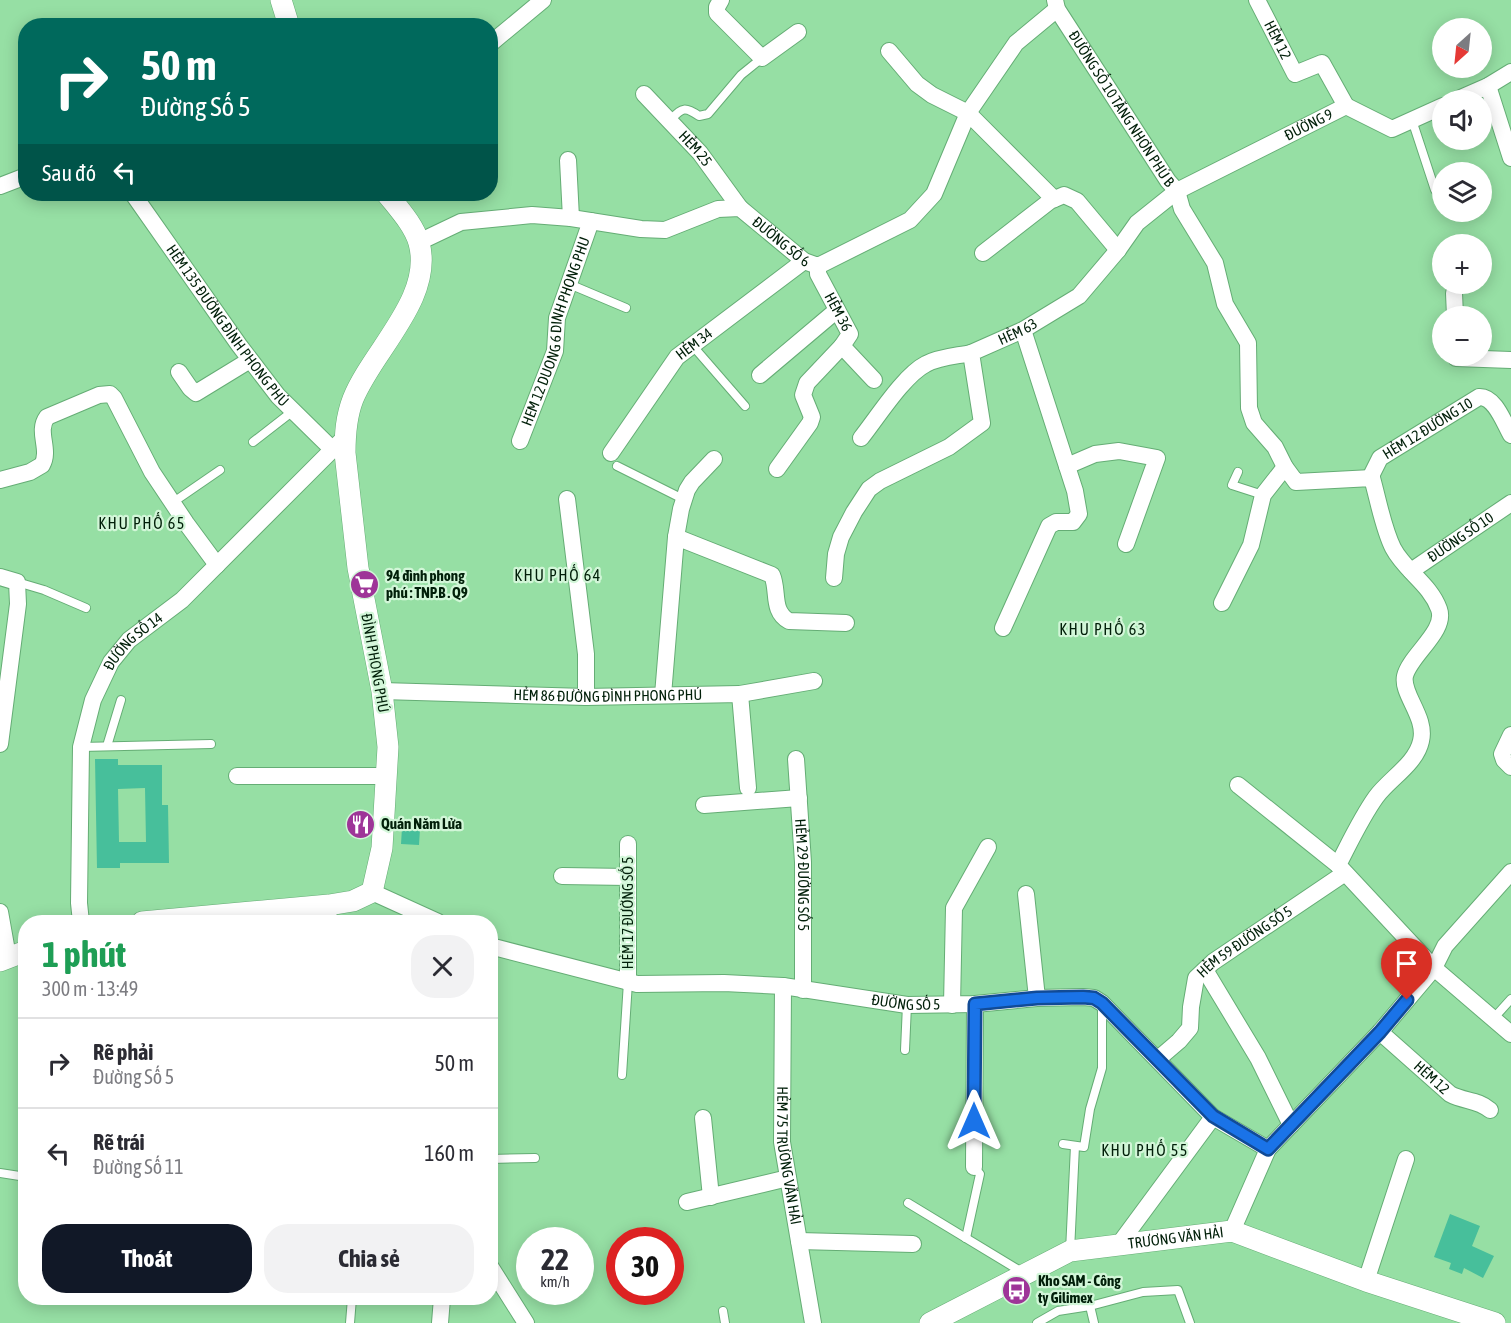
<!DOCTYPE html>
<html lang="vi">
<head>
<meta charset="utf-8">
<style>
	:root { --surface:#fff; --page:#f2f2f3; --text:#2b2b33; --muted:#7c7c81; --line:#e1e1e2; --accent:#111827 }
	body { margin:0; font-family:"Asap Condensed",sans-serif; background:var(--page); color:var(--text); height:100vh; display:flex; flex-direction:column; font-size:22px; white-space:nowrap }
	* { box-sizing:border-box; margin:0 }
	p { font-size:20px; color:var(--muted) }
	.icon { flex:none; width:33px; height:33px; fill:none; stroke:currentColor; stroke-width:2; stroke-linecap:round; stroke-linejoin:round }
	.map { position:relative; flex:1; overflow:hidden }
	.drawer { position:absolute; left:18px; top:915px; width:480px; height:390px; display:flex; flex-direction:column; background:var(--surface); border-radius:24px; box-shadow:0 3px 15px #0003 }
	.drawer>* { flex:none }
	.guide { position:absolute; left:18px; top:18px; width:480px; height:183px; border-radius:24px; box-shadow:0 3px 15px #0003; background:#00695c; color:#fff; overflow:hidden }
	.needle { width:39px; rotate:207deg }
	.fabs { position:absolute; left:1432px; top:18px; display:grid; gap:12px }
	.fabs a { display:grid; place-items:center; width:60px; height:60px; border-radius:50%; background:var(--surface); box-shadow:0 3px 15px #0003; font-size:30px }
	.speed { position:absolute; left:516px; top:1227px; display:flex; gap:12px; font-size:30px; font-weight:700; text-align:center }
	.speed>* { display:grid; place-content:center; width:78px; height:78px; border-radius:50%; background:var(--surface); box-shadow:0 3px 15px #0003; line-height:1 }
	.speed small { font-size:15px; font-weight:400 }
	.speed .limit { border:9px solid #d22; background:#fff; color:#111 }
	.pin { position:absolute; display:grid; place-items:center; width:51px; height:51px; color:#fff; margin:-62px -26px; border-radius:50% 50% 50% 0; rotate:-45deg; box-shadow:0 0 6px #0007 }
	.pin .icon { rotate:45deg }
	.me { position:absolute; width:66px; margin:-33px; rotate:0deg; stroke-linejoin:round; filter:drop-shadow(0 0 4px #0008) }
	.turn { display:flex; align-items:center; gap:21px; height:126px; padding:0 24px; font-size:27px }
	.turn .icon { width:78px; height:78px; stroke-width:2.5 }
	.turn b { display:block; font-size:42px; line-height:51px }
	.then { display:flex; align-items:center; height:57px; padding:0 24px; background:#0003; gap:12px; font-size:22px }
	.round { display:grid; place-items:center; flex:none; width:63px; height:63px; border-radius:24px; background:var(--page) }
	.summary { display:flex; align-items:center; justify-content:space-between; height:102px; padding:0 24px }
	h1 { font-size:36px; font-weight:700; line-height:45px; color:#1e9e55 }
	.cta { display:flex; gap:12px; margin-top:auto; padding:12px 24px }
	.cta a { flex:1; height:69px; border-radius:24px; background:var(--accent); color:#fff; font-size:24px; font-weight:700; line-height:69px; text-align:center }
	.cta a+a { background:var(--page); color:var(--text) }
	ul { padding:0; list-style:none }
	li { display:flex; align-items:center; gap:18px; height:90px; padding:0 24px; border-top:2px solid var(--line) }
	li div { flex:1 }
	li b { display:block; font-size:22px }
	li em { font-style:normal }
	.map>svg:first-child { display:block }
</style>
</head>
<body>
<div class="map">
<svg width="1511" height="1323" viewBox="0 0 1511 1323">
	<rect width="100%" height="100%" fill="#96dfa4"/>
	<g fill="#47bf9b" fill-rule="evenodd">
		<path d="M 95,759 L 118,759 L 118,765 L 162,765 L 162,805 L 168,805 L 169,863 L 120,863 L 120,868 L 97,868 ZM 145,788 L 146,842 L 119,842 L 118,789 Z"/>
		<path d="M 402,828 L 420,829 L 419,845 L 401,844 Z"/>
		<path d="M 1450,1214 L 1480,1226 L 1472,1246 L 1494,1256 L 1483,1278 L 1464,1268 L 1462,1274 L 1449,1269 L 1451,1263 L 1434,1257 Z"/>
	</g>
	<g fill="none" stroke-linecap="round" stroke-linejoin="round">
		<defs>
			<g id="service">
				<path d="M 1412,120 L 1435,190"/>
				<path d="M 669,121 C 682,109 683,105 699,116 L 708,114 L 741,75 L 762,58"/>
				<path d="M 569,284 L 626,308"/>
				<path d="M 692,345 L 745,406"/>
				<path d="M 253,442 L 293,411"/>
				<path d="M 617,466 L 683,499"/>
				<path d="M 1238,472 L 1232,485 L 1263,495"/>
				<path d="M 172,503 L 220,470"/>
				<path d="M 17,582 L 44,590 L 86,608"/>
				<path d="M 107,746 L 121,700"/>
				<path d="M 81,747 L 211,744"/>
				<path d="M 1493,1019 L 1511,999"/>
				<path d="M 905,1050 L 907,1005"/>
				<path d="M 622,1075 L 628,982"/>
				<path d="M 1063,1144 L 1084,1147 L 1090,1109 L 1102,1068 L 1102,1006"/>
				<path d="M 490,1159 L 535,1158"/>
				<path d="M 0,1173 L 26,1177"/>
				<path d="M 908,1203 L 1022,1272"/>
				<path d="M 966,1238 L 980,1174 L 974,1167"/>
				<path d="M 1070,1251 L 1075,1146"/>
				<path d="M 1090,1306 L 1094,1323"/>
				<path d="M 723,1311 L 725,1323"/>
				<path d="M 350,1323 L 352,1298"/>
				<path d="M 1037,1323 L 1058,1311 L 1090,1306 L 1143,1292 L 1178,1290 L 1190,1323"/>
			</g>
			<g id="minor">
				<path d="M 721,0 L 717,7 L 717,13 L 762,58 L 798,32"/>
				<path id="s1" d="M 1055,0 L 1057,9 L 1168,181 L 1177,191 L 1182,209 L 1215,263 L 1225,304 L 1248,343 L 1249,408 L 1254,423 L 1275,447 L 1285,467 L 1296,482 L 1372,478 C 1378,499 1383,528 1393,548 C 1405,571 1430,584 1439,609 C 1447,631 1410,655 1405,676 C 1401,694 1427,717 1421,741 C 1416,764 1389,779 1376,797 C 1361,818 1350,842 1338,865 L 1434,968 L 1511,1034"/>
				<path id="s2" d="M 1257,0 L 1295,74 L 1322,63 L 1346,106"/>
				<path d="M 490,44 L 543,0"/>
				<path d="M 889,51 L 917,84 L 932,95 L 968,113 L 1054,199"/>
				<path d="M 1488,86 L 1511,158"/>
				<path id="s3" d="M 644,94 L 700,153 L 740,208"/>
				<path d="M 1456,100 L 1488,86 L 1511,72"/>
				<path d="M 1346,106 L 1392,129 L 1443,106"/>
				<path d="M 568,160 L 571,218"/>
				<path d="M 0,186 L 26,176"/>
				<path id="s4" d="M 133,194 L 239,345 L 278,396 L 332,449"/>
				<path id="s5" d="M 419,242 L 461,222 L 532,215 L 571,218 L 641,229 L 665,230 L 718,209 L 740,208 L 804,261 L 818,266 L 910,220 L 934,194 L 968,113 L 1016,43 L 1057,9"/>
				<path d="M 983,253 L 1050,201 L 1064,195 L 1077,201 L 1118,250"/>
				<path id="s6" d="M 818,266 L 818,274 L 850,334 L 842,346 L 874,380"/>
				<path d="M 1454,293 L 1455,316"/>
				<path d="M 1456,356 L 1456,358 L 1511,360"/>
				<path d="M 179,372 L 190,388 L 196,393 L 250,360"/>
				<path d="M 760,375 L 837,310"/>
				<path d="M 861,438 C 877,418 904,375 926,364 C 939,357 957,356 971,353"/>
				<path id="s7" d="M 520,441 L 555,351 L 557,318 L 591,221"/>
				<path id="s8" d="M 611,453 L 677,357 L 804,261"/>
				<path d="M 1067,466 L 1095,454 L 1119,451 L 1157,458 L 1126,544"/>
				<path d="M 777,469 L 810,423 L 812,417 L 803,395 L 807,383 L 842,346"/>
				<path id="s9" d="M 1372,478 L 1372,474 L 1380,458 L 1479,397 C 1495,396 1504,423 1511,435"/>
				<path d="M 0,480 L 30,472 L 42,465 C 51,449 36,432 47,417 L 99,395 L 110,394 L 114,398 L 152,472 L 186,523 L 217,565"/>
				<path d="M 567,499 L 586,654 L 586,697"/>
				<path d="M 676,537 L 772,575 C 779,591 771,611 789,621 L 846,623"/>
				<path id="s10" d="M 1411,571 L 1511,503"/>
				<path d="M 0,577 L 17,582 L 18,604 L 0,744"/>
				<path id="s11" d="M 834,578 L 836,554 L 841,537 L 854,512 L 869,489 L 880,481 L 949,447 L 982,423 L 971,353 L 1023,330 L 1079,296 L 1118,250 L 1137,223 L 1177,191 L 1346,106"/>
				<path d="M 1222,603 L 1251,545 L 1263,495 L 1285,467"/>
				<path d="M 1003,628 L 1049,526 L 1056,522 L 1073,522 L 1079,514 L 1075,491 L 1023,330"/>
				<path id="s12" d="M 382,691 L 586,697 L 740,694 L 748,788"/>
				<path d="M 740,694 L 814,681"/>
				<path d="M 663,695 L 676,537 L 681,509 L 687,490 L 692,482 L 714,459"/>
				<path d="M 1511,735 L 1502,754 L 1504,760 L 1511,767"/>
				<path id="s13" d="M 796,759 L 803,862 L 803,990"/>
				<path d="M 237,776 L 386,776"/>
				<path d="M 1238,785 L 1338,865"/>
				<path d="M 704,805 L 799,798"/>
				<path d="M 628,844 L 628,982"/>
				<path d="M 562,876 L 628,877"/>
				<path d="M 372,892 L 438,922"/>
				<path d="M 1026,894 L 1037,998"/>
				<path d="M 0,912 L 8,957"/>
				<path id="s14" d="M 81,922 L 79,903 L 81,747 L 93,700 L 111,662 L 129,640 L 182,600 L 345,437"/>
				<path d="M 328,922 L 329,905"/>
				<path id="s15" d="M 490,946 L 637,984 L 724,983 L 783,986 L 907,1005 L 975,1004 L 1037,998 L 1083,997 L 1094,998 L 1102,1003 L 1213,1117 L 1268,1149"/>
				<path d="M 1205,970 L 1258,1058 L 1291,1125"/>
				<path id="s16" d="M 783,986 L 782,1142 L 813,1323"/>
				<path d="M 952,1005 L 954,908 L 988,847"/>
				<path id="s17" d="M 1380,1032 L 1450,1094 C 1465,1102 1477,1099 1490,1110"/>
				<path id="s18" d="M 1158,1059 L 1179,1041 L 1190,1028 L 1191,1007 L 1196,978 L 1213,962 L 1345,873"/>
				<path d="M 703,1118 L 711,1197"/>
				<path d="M 974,1167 L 975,1004"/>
				<path d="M 687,1202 L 788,1178"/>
				<path d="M 1232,1231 L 1268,1149 L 1380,1032 L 1434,968 L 1445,946 L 1511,872"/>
				<path d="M 799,1241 L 913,1244"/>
				<path d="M 1117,1247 L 1213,1117"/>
				<path d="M 490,1266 L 526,1323"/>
				<path d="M 1366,1281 L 1406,1159"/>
				<path d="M 440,1323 L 442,1298"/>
			</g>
			<g id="tertiary">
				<path d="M 281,0 L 289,26"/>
				<path d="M 142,922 L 329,905 L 353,901 L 372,892 L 382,848 L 388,747 L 382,691 L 358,568 L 345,453 C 345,434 346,417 353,399 C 372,351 434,298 419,243 C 414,225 398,208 387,194"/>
				<path d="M 0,961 L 26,951"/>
				<path id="s19" d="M 930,1323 L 1070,1251 L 1232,1231 L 1366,1281 L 1495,1323"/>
			</g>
		</defs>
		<use href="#service" stroke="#65ad75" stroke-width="10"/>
		<use href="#minor" stroke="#65ad75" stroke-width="18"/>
		<use href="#tertiary" stroke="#65ad75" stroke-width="22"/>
		<use href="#service" stroke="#fff" stroke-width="8"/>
		<use href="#minor" stroke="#fff" stroke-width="16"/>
		<use href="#tertiary" stroke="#fff" stroke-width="21"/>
	</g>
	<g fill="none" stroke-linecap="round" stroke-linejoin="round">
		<defs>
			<path id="route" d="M 974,1121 L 975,1004 L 1037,998 L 1083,997 L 1094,998 L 1102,1003 L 1213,1116 L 1268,1149 L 1380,1032 L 1407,1000"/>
		</defs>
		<use href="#route" stroke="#114b97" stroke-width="15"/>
		<use href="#route" stroke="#1a73e8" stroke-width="10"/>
	</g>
	<defs>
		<symbol id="supermarket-disc" viewBox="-11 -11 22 22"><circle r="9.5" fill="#9e3598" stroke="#d2f6d8"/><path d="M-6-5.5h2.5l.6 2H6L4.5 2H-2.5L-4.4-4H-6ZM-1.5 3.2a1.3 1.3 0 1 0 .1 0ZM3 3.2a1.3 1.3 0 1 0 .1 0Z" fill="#fff"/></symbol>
		<symbol id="restaurant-disc" viewBox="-11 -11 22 22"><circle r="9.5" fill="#9e3598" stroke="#d2f6d8"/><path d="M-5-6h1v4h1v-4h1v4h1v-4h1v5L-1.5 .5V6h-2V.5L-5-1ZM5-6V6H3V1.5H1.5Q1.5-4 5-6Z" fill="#fff"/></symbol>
		<symbol id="bus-disc" viewBox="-11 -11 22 22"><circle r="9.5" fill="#9e3598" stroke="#d2f6d8"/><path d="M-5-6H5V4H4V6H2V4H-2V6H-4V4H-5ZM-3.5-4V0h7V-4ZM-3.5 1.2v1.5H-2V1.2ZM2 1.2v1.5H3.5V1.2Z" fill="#fff"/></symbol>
	</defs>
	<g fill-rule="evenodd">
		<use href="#supermarket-disc" x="348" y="568" width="33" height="33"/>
		<use href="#restaurant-disc" x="344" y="808" width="33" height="33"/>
		<use href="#bus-disc" x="1000" y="1274" width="33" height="33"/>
	</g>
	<g text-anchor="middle" stroke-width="4.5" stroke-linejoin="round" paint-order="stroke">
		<g font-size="15" fill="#011f09" stroke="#d2f6d8">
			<text dy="5" stroke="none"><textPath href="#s2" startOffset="45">HẺM 12</textPath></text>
			<text dy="5" stroke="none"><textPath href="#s1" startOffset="128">ĐƯỜNG SỐ 10 TĂNG NHƠN PHÚ B</textPath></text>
			<text dy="5" stroke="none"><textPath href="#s11" startOffset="714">ĐƯỜNG 9</textPath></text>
			<text dy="5" stroke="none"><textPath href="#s3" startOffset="75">HẺM 25</textPath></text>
			<text dy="5" stroke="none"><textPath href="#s5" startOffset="384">ĐƯỜNG SỐ 6</textPath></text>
			<text dy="5" stroke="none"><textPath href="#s6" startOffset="51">HẺM 36</textPath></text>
			<text dy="5" stroke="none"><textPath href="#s4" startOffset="162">HẺM 135 ĐƯỜNG ĐÌNH PHONG PHÚ</textPath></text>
			<text dy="5" stroke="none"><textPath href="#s7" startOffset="116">HEM 12 DUONG 6 DINH PHONG PHU</textPath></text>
			<text dy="5" stroke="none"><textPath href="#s11" startOffset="351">HẺM 63</textPath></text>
			<text dy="5" stroke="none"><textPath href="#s8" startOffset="138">HẺM 34</textPath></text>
			<text dy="5" stroke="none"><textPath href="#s9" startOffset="78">HẺM 12 ĐƯỜNG 10</textPath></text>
			<text dy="5" stroke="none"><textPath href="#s10" startOffset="60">ĐƯỜNG SỐ 10</textPath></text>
			<text dy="5" stroke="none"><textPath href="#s14" startOffset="296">ĐƯỜNG SỐ 14</textPath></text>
			<text transform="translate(375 663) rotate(80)" y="5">ĐÌNH PHONG PHÚ</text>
			<text dy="5" stroke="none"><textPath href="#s12" startOffset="226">HẺM 86 ĐƯỜNG ĐÌNH PHONG PHÚ</textPath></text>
			<text dy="5" stroke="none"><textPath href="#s13" startOffset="116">HẺM 29 ĐƯỜNG SỐ 5</textPath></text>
			<text transform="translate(628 913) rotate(-90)" y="5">HẺM 17 ĐƯỜNG SỐ 5</text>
			<text dy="5" stroke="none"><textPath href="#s18" startOffset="156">HẺM 59 ĐƯỜNG SỐ 5</textPath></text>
			<text dy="5" stroke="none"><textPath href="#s15" startOffset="422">ĐƯỜNG SỐ 5</textPath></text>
			<text dy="5" stroke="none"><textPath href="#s17" startOffset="69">HẺM 12</textPath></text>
			<text dy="5" stroke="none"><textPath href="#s16" startOffset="170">HẺM 75 TRƯƠNG VĂN HẢI</textPath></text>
			<text dy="5" stroke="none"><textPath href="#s19" startOffset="264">TRƯƠNG VĂN HẢI</textPath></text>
		</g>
		<g font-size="15" font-weight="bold" fill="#011f09" stroke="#d2f6d8" text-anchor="start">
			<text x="386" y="581">94 đình phong<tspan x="386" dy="17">phú : TNP.B . Q9</tspan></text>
			<text x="381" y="829">Quán Năm Lửa</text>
			<text x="1038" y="1286">Kho SAM - Công<tspan x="1038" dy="17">ty Gilimex</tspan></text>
		</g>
		<g font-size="16" letter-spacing="1.5" fill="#011f09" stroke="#d2f6d8">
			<text x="142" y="529">KHU PHỐ 65</text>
			<text x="558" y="581">KHU PHỐ 64</text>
			<text x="1103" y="635">KHU PHỐ 63</text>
			<text x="1145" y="1156">KHU PHỐ 55</text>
		</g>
	</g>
</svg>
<div class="fabs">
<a><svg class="needle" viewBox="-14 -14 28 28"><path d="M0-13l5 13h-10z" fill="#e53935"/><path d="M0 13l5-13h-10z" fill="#7c7c81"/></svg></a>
<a><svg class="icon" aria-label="sound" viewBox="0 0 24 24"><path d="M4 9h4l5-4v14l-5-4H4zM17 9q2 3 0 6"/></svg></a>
<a><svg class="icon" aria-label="layers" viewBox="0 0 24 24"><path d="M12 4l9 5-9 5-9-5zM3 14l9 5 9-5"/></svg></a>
<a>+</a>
<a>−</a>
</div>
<div class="speed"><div>22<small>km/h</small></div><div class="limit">30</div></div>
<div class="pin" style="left:1407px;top:1000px;background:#d93025"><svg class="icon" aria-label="arrive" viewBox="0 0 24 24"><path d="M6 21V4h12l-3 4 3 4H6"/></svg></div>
<svg class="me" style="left:974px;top:1121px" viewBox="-20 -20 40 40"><path d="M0-17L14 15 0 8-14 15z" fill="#1a73e8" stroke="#fff" stroke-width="4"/></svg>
<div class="guide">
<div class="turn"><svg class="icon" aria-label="right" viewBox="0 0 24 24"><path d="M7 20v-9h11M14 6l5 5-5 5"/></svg><div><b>50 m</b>Đường Số 5</div></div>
<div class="then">Sau đó<svg class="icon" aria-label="left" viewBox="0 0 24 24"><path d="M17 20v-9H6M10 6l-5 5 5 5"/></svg></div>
</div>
<section class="drawer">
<div class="summary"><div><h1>1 phút</h1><p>300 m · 13:49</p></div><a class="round"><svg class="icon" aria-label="close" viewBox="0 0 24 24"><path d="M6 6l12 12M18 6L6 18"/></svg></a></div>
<ul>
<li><svg class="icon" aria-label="right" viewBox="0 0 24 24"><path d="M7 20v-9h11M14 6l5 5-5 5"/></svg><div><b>Rẽ phải</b><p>Đường Số 5</p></div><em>50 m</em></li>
<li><svg class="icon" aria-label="left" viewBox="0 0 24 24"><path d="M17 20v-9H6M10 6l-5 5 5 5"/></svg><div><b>Rẽ trái</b><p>Đường Số 11</p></div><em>160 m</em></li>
</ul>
<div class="cta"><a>Thoát</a><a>Chia sẻ</a></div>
</section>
</div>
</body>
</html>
